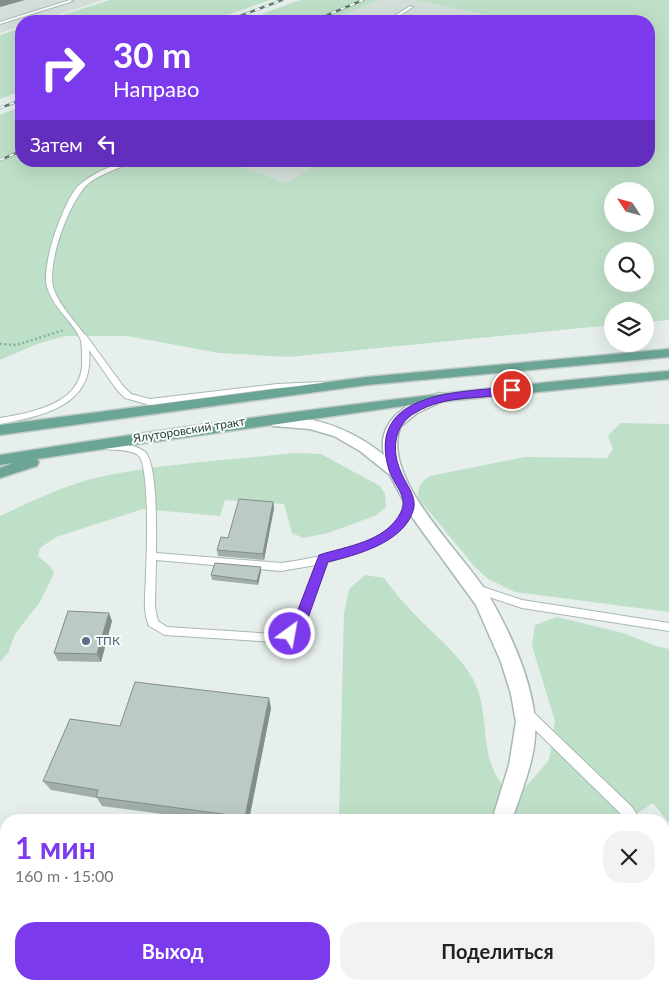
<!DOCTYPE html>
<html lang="ru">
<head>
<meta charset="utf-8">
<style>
	:root { --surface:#fff; --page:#f2f2f2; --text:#222; --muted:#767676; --accent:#7c3aed }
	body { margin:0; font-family:Lato,sans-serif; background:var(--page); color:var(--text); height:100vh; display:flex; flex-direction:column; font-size:19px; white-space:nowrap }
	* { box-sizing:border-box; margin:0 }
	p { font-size:16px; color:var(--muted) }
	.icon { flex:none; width:28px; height:28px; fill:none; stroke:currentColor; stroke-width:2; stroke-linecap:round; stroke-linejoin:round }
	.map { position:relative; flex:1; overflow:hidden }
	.side { position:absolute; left:0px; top:814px; width:670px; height:176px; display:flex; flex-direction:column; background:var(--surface); border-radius:20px 20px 0 0; box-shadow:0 5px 20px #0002 }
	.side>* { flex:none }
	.hud { position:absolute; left:15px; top:15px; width:640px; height:152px; border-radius:20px; box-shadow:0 5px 20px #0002; background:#7c3aed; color:#fff; overflow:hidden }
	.needle { width:32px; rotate:306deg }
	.controls { position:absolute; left:604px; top:182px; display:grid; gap:10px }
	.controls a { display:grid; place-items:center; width:50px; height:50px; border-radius:50%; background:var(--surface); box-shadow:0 5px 20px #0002; font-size:25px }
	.pin { position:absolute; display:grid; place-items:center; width:42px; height:42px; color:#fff; margin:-21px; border:2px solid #fff; border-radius:50%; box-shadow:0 1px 5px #0007 }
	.me { position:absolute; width:55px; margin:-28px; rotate:32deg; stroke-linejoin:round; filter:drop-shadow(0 0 4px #0008) }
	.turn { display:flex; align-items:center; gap:18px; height:105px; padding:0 15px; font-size:22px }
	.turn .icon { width:65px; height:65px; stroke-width:2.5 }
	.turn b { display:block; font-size:35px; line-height:42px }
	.then { display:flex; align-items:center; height:48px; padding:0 15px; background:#0003; gap:10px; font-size:19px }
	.round { display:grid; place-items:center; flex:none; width:52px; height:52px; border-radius:20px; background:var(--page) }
	.overview { display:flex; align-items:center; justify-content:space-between; height:85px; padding:0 15px }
	h1 { font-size:30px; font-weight:700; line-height:38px; color:var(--accent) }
	.action { display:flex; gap:10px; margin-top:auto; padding:10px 15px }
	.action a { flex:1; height:58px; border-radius:20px; background:var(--accent); color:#fff; font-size:20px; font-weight:700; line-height:58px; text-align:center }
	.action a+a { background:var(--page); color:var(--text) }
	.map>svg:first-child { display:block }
</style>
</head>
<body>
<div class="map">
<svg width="669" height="989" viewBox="0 0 669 989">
	<rect width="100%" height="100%" fill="#e6efeb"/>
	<g fill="#d4dfda">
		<path d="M 0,0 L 104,0 L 37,21 L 21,21 L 21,26 L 0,33 Z"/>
		<path d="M 379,0 L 413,0 L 517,21 L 329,21 Z"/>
		<path d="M 224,161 L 322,161 L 286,183 Z"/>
	</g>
	<g fill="#bfe0c8" fill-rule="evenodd">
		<path d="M 110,0 L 270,0 L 210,21 L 43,21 Z"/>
		<path d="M 300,0 L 379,0 L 329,21 L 250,21 L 267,12 Z"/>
		<path d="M 413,0 L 669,0 L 669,320 L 645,322 L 645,311 L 612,311 L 612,325 L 289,357 L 219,353 L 127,336 L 65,336 L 37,344 L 0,360 L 0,115 L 21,107 L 21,161 L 224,161 L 286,183 L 322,161 L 649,161 L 649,21 L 517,21 ZM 612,191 L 645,191 L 645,224 L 612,224 ZM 612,251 L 645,251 L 645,284 L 612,284 Z"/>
		<path d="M 21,28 L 21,91 L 0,99 L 0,35 Z"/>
		<path d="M 620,423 L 669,424 L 669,612 L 515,592 L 488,579 L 474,566 L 419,499 C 416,488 421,482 430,476 L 525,457 L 607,458 L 613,449 L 608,436 Z"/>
		<path d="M 296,453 L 321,454 L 380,486 L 385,494 L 386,507 L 377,515 L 328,533 L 303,538 L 292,533 L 284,504 L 225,500 L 220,516 L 143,509 L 56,537 L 40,548 L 38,556 L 50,566 L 54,573 L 40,602 L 15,634 L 8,653 L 0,662 L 0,516 C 32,501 65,485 99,477 C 163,463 231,460 296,453 Z"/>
		<path d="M 365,575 L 384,578 C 391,587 398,597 406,605 C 426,628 458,652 473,679 C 494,719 473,765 516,798 L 549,760 L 555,721 L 532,646 L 535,625 L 557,617 L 623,633 L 656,646 L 669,649 L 669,823 L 653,803 L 627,820 L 339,820 L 344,613 L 349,589 Z"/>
		<path d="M 0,881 L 6,884 L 6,984 L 616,984 L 620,989 L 0,989 Z"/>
	</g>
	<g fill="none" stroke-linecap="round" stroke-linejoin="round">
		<defs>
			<g id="service">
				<path d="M 70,0 L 73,1 L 0,24 L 0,22 Z"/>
				<path d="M 410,6 L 413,7 L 391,21 L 387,21 Z"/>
				<path d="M 125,161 L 133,161 C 119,169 102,173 89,183 C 70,198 45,266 54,290 C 60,306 74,320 84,334 L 86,335 L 88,338 L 123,386 L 131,394 L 150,399 L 277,384 L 322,382 L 326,384 L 325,386 L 277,388 L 150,405 L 125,398 L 117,390 L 89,350 C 95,406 43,416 0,424 L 0,418 C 35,412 86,403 82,357 C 82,351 82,343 80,338 C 72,321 54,308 48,290 C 39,269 63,203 78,186 C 91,174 109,167 125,161 Z"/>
				<path d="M 103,443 C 115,445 135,443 145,452 C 158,464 156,534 156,553 L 281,563 C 312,559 382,546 399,518 C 404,510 402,503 405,496 L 408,495 L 412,498 C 413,502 414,506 413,510 C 404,540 354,555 327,562 L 306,618 L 294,637 L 275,642 L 165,635 L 149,626 C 142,610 146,590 146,573 C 147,554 150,465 138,455 C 128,448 112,451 100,448 L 99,446 ZM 156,560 L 281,571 L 316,565 L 297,616 L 287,630 L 275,634 L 167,627 L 158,621 L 155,608 Z"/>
				<path d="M 477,585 L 522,600 L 669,623 L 669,631 L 522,608 L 474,592 L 472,589 L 474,586 Z"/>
				<path d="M 527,709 L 531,710 L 631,806 L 641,820 L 627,820 L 523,718 L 521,714 L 523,710 Z"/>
				<path d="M 664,853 L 669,855 L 669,872 L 664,869 Z"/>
			</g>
			<g id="minor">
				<path d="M 440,393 L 447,397 L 445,400 L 417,413 L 401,426 C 378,477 465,555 489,596 C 510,632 531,678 535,720 C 538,754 522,789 512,820 L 492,820 L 509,765 L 516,722 L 511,694 L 501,662 L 476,605 L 412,517 L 390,475 L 360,451 L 334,436 L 310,429 L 273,426 L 266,421 C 271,414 280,417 288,417 C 325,419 355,432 384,455 C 376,419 411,400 440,393 Z"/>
				<path d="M 471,984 L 495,984 L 497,989 L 473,989 Z"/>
			</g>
			<g id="primary">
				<path d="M 669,349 L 669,357 L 367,385 L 0,435 L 0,425 L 367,377 Z"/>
				<path d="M 669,371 L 669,379 L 417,404 L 83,452 L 37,459 L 39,462 L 37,466 L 0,478 L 0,468 L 13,463 L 0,465 L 0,455 C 222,420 445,390 669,371 Z"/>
			</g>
		</defs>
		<use href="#service" stroke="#a8b8b2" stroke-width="2"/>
		<use href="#minor" stroke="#a8b8b2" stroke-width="3"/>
		<use href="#primary" stroke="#c2cac8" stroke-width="3"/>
		<path stroke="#86b3a5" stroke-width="2.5" stroke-dasharray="2 2.5" stroke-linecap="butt" d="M 0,344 L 16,345 L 64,330"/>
		<use href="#service" fill="#fff" fill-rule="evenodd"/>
		<use href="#minor" fill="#fff" fill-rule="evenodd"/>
		<use href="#primary" fill="#6aa596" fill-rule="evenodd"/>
		<defs>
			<g id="rail">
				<path d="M 227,21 L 282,0"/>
				<path d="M 313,21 L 363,0"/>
				<path d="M 0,108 L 21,100"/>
				<path d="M 0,160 L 21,151"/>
			</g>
		</defs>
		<use href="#rail" stroke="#5f7d75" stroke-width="2.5"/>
		<use href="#rail" stroke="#f7fbf9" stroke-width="2" stroke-dasharray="5" stroke-linecap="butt"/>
	</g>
	<g fill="#a1aea9">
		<path d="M 273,502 L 274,508 L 264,560 L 218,556 L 217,550 L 228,538 Z"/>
		<path d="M 261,571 L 258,585 L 212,580 L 211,575 Z"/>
		<path d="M 112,621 L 101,662 L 58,661 L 54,653 Z"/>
		<path d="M 271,708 L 249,820 L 207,820 L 102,806 L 97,798 L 51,790 L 43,781 L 120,726 Z"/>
		<path d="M 635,984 L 664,984 L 669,989 L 638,989 Z"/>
	</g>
	<g fill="#838d89">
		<path d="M 0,0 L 25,0 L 0,7 Z"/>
		<path d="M 273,502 L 274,508 L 264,560 L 263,554 Z"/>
		<path d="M 261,567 L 261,571 L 258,585 L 257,581 Z"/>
		<path d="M 109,613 L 112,621 L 101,662 L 97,654 Z"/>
		<path d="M 269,698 L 271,708 L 249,820 L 246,820 L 245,817 Z"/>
	</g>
	<g fill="#bbcac4" stroke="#838d89">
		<path d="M 239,499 L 273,502 L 263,554 L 217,550 L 221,537 L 228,538 Z"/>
		<path d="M 215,563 L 261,567 L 257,581 L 211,575 Z"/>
		<path d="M 68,611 L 109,613 L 97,654 L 54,653 Z"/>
		<path d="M 135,682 L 269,698 L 245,817 L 96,797 L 98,790 L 43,781 L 70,719 L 120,726 Z"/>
		<path d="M 664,911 L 669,918 L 669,989 L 643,989 L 639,984 L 664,984 Z"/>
	</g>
	<path fill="#7c3aed" stroke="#51269a" d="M 512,387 L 517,390 L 515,392 C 481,401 448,393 415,413 C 394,425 391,450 401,472 C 406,485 418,497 413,511 C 403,543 356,555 328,562 L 308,618 L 295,638 L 285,638 L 283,634 L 296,615 L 319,555 C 347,546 386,542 401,512 C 409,497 393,484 389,470 C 365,391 460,392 512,387 Z"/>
	<circle fill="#5c6f8a" stroke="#f7fbf9" stroke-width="2" cx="86" cy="641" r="5"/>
	<g text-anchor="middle" stroke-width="4" stroke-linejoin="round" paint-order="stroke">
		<g font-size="12" fill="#24423a" stroke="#f7fbf9">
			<text transform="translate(189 430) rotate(-9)" y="4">Ялуторовский тракт</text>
		</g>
		<g font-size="12" fill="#4e5e75" stroke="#f7fbf9" text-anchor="start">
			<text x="96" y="645">ТПК</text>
		</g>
	</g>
</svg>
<div class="controls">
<a><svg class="needle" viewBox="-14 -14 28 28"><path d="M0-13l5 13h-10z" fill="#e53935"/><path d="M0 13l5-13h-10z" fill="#767676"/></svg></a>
<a><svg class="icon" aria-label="search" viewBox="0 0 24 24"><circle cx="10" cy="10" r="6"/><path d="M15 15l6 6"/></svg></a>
<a><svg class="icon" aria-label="layers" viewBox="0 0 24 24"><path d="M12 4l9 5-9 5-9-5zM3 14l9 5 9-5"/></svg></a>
</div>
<div class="pin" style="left:512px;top:390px;background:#d93025"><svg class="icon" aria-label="arrive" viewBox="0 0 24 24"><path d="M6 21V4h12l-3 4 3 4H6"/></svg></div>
<svg class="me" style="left:290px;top:634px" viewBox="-20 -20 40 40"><circle r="17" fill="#7c3aed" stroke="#fff" stroke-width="3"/><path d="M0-11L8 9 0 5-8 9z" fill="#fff"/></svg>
<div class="hud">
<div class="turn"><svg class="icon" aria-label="right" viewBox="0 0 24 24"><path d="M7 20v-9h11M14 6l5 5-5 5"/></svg><div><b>30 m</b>Направо</div></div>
<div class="then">Затем<svg class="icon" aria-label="left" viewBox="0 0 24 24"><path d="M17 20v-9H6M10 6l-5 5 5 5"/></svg></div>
</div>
<section class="side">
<div class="overview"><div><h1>1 мин</h1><p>160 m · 15:00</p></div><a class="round"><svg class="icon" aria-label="close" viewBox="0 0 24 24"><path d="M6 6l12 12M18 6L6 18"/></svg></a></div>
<div class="action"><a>Выход</a><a>Поделиться</a></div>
</section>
</div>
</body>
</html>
